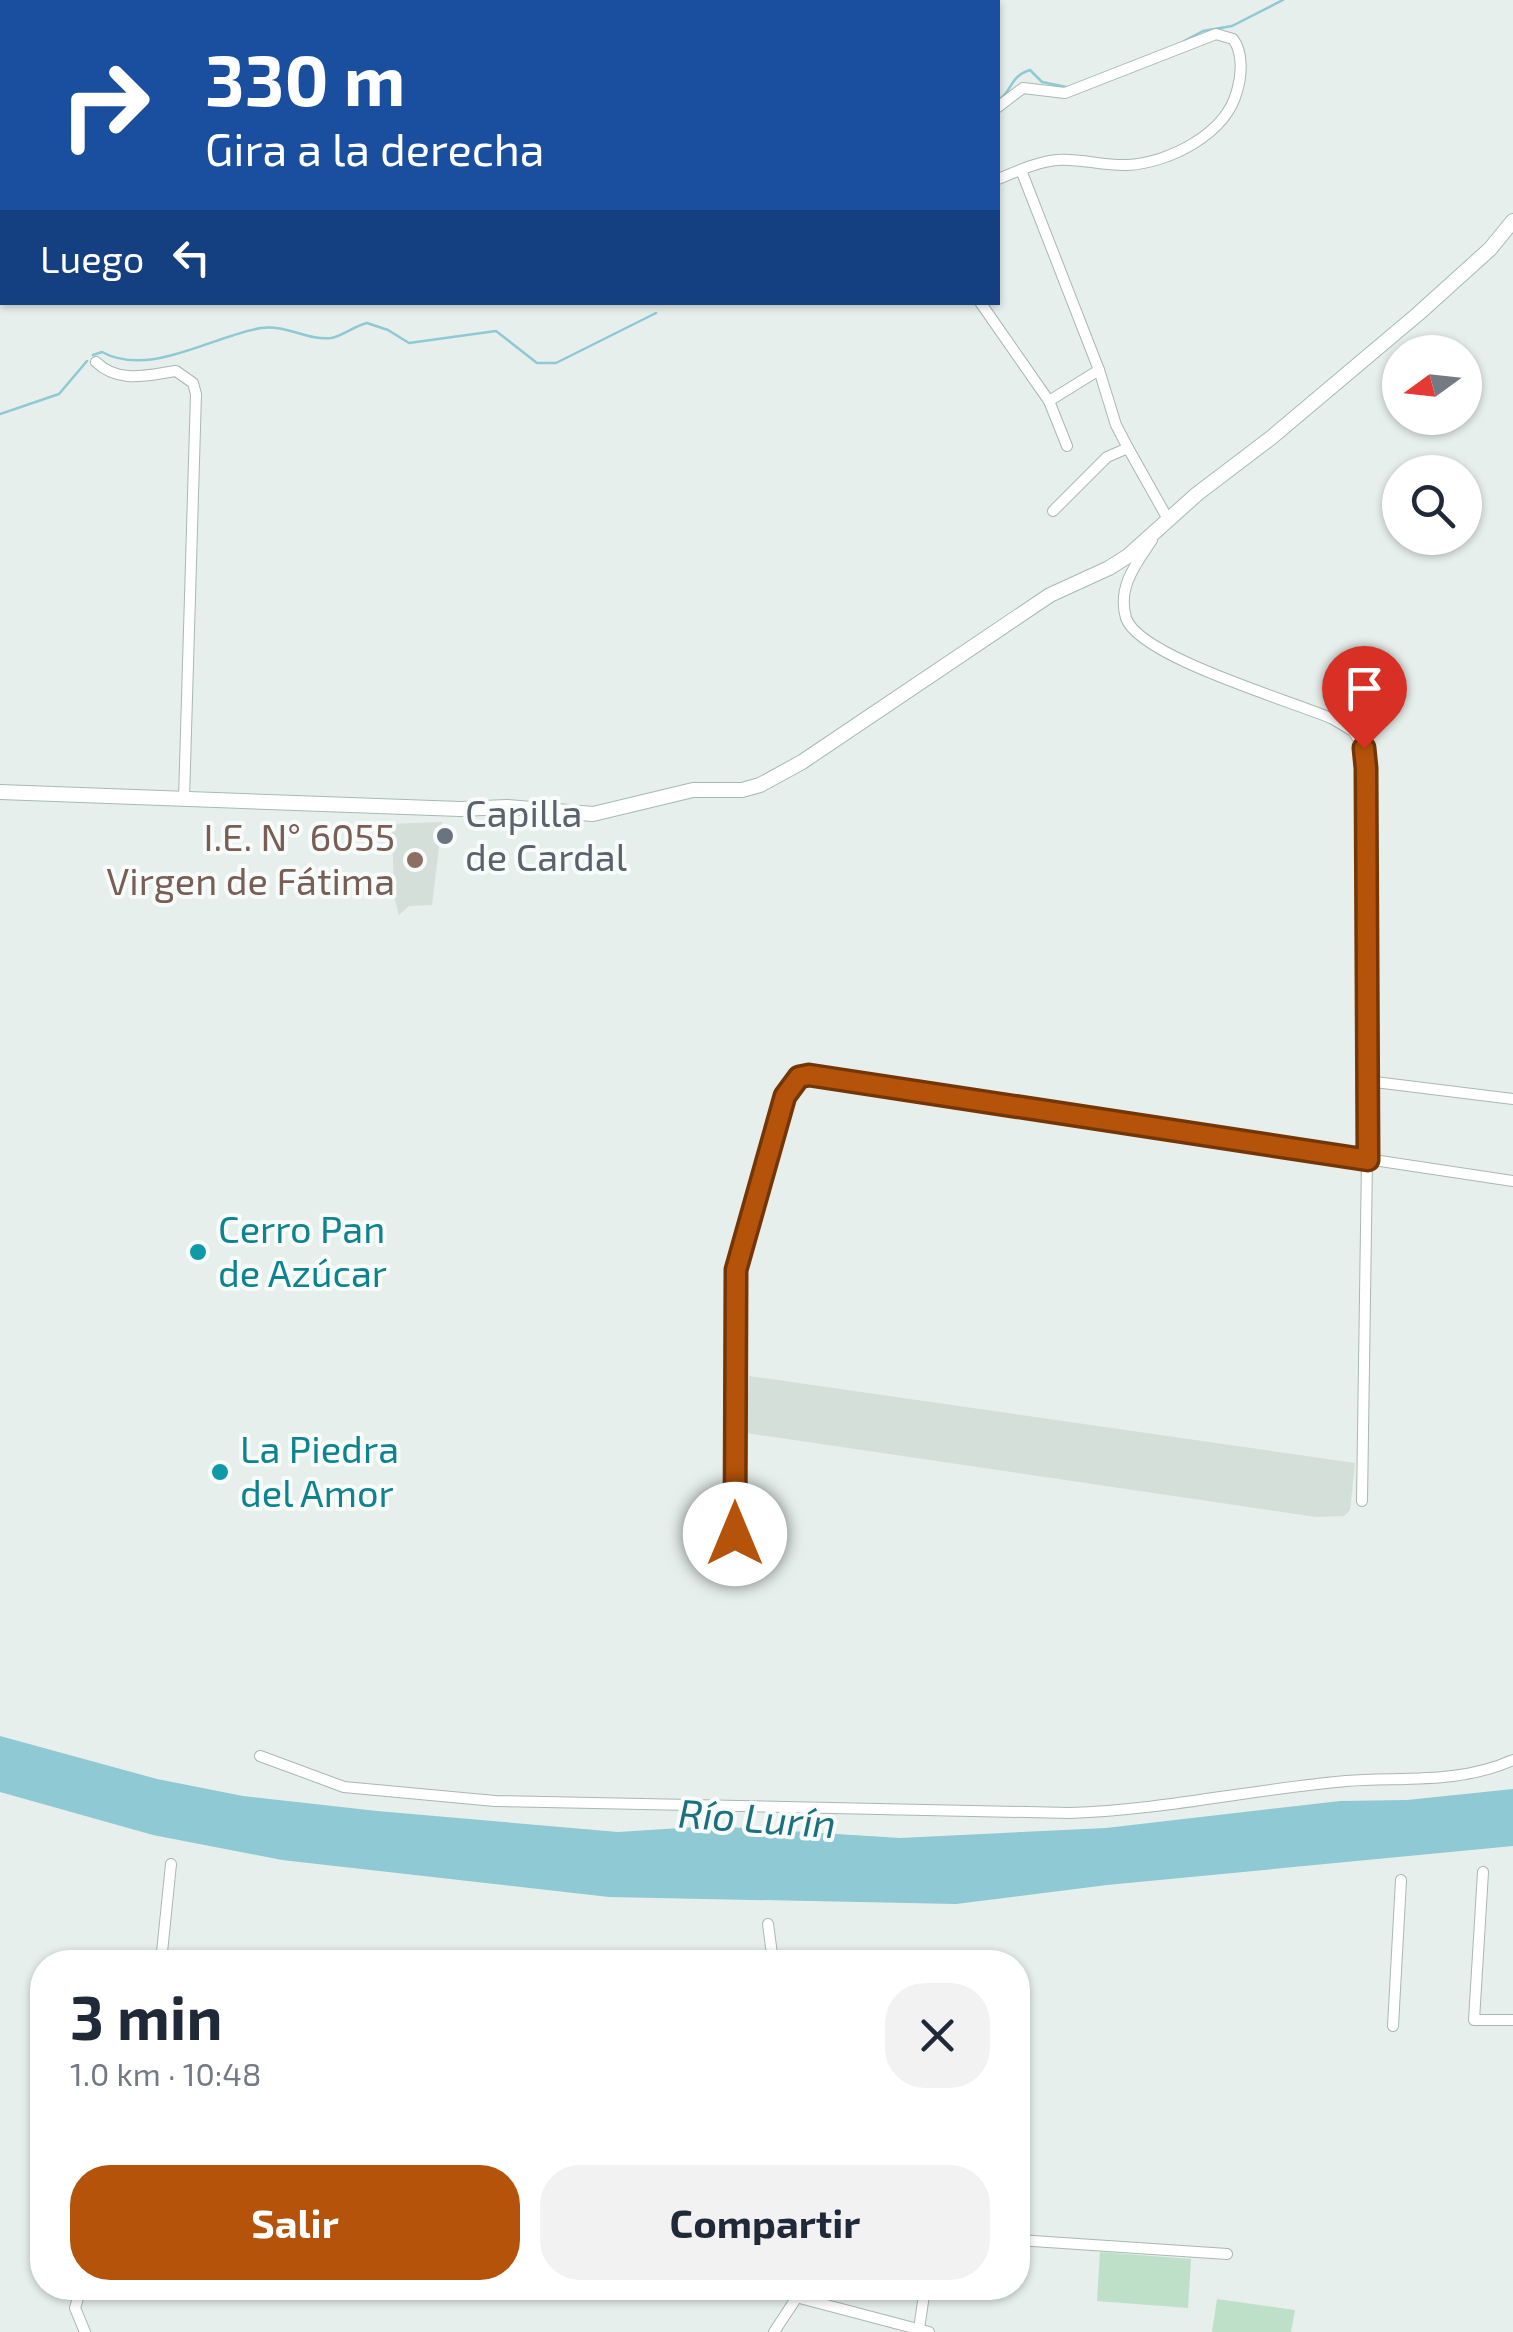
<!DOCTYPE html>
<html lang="es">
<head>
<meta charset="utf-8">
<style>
	:root { --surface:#fff; --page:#f2f2f3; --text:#1f2937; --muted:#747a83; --accent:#b45309 }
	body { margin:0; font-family:"Exo 2",sans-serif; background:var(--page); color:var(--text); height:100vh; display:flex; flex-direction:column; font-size:38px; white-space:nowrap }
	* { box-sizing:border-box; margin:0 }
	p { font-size:32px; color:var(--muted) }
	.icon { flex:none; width:55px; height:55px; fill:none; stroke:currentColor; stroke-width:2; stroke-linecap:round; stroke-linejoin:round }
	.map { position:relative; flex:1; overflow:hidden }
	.side { position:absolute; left:30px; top:1950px; width:1000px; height:350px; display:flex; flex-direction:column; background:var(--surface); border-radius:40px; box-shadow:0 2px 8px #0004 }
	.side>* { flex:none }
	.hud { position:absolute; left:0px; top:0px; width:1000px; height:305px; box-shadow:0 2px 8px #0004; background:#1a4fa0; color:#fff; overflow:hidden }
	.needle { width:65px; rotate:255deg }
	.fabs { position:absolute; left:1382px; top:335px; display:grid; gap:20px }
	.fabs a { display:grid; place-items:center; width:100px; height:100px; border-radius:50%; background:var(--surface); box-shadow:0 2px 8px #0004; font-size:50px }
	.pin { position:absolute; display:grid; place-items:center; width:85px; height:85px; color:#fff; margin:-102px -42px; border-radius:50% 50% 50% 0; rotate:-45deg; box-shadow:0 0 10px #0007 }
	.pin .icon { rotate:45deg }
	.me { position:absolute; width:110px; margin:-55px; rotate:0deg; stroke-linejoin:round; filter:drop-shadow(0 0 8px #0008) }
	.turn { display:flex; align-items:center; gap:35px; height:210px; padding:0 40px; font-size:45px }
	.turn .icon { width:130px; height:130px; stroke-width:2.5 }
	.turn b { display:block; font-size:70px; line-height:85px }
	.then { display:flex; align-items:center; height:95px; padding:0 40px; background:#0003; gap:20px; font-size:38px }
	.round { display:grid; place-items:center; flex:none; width:105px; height:105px; border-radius:40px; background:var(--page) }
	.head { display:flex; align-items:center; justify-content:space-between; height:170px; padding:0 40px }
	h1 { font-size:60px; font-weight:700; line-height:75px }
	.primary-button { display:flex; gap:20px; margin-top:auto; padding:20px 40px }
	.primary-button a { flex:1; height:115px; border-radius:40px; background:var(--accent); color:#fff; font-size:40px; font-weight:700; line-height:115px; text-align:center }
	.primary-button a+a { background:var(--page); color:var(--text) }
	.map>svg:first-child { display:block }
</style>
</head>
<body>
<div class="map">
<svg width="1513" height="2332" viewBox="0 0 1513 2332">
	<rect width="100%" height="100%" fill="#e6efeb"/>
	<g fill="#d4dfda">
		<path d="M 442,822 L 432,905 L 409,906 L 399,915 L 394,896 L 392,824 Z"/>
		<path d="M 749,1376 L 1355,1463 L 1350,1510 L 1344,1516 L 1316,1517 L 746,1433 Z"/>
	</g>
	<g fill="#bfe0c8">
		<path d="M 1100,2252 L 1191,2259 L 1188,2308 L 1097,2301 Z"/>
		<path d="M 1217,2299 L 1295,2310 L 1291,2332 L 1212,2332 Z"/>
	</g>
	<path fill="#8ec9d4" d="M 0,1736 L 157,1779 L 243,1796 L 377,1811 L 618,1832 L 712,1826 L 900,1838 L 1106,1828 L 1340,1801 L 1407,1800 L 1513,1789 L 1513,1846 L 1107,1885 L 956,1904 L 609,1897 L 282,1860 L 153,1835 L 0,1792 Z"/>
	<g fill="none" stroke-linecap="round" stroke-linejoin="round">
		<g stroke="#8ec9d4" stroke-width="2.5">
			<path d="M 914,2 L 920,0"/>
			<path d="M 0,9 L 2,10"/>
			<path d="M 1184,41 L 1203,31 L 1232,26 L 1283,0"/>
			<path d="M 998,100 C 1013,92 1008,77 1030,70 L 1042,82 L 1066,87"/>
			<path d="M 93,355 L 102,352 C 150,378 212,336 261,328 C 286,324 308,341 331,338 C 343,336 354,326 367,323 L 388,330 L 409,343 L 496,331 L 537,363 L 556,363 L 656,313"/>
			<path d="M 0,414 L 59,394 L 87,361"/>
		</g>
		<defs>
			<g id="street">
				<path d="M 998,107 L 1023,88 L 1065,93 L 1216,34 L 1233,39 C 1243,52 1242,75 1237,91 C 1226,134 1169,163 1127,165 C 1103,166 1080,158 1057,160 C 1036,162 1016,172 998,179"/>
				<path d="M 1021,170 L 1099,370 L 1116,425 L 1128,448 L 1107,457 L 1053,511"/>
				<path d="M 980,302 L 1049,401 L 1067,446"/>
				<path d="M 96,362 C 119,384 147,375 176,371 L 193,383 L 196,394 L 184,799"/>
				<path d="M 1049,401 L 1099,370"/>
				<path d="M 1128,448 L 1169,521"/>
				<path d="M 1152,540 C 1136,564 1117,587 1126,618 C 1139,657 1292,701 1333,719 L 1353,731 L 1364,748 L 1367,1160 L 1362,1501"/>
				<path d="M 1367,1081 L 1513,1099"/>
				<path d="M 735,1535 L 736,1270 L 785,1096 L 799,1077 L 809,1075 L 1513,1181"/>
				<path d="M 260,1756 L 344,1787 L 495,1801 L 1070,1813 C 1163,1810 1253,1789 1346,1781 C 1404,1777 1459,1784 1513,1760"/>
				<path d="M 1483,1872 L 1474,2020 L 1513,2020"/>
				<path d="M 768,1924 L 773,1962"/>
				<path d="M 161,1962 L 171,1864"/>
				<path d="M 1393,2026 L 1401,1880"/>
				<path d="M 1018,2240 L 1227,2254"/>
				<path d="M 81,2288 L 75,2308 L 85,2332"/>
				<path d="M 796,2297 L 929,2332"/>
				<path d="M 919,2329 L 925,2288"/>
				<path d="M 774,2332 L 803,2288"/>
			</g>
			<path id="secondary" d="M 0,792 L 460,809 L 507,807 L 593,814 L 693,790 L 742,790 L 760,785 L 802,762 L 1050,595 L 1109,568 L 1128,556 L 1197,494 L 1272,437 L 1418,314 L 1490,249 L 1513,221"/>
		</defs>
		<use href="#street" stroke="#a8b8b2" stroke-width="12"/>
		<use href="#secondary" stroke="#a4bbb3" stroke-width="16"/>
		<use href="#street" stroke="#fff" stroke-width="10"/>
		<use href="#secondary" stroke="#fff" stroke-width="14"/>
	</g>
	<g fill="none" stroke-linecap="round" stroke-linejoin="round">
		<defs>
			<path id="route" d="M 735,1534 L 736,1270 L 785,1096 L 799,1077 L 809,1075 L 1368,1160 L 1366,768 L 1364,748"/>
		</defs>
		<use href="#route" stroke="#753606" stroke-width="25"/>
		<use href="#route" stroke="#b45309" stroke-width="18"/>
	</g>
	<circle fill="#6b7280" stroke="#f7fbf9" stroke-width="4" cx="445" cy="836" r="10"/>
	<circle fill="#8d6e63" stroke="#f7fbf9" stroke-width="4" cx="415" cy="860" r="10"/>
	<g fill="#0f9aa8" stroke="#f7fbf9" stroke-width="4">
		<circle cx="198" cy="1252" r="10"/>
		<circle cx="220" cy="1472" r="10"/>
	</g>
	<g text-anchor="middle" stroke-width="8" stroke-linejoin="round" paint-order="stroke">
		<g font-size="38" fill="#5b616d" stroke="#f7fbf9" text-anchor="start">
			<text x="465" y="827">Capilla<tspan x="465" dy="44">de Cardal</tspan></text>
		</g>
		<g font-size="38" fill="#785e54" stroke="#f7fbf9" text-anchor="end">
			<text x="395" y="851">I.E. N° 6055<tspan x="395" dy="44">Virgen de Fátima</tspan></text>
		</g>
		<g font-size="38" fill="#0d838f" stroke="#f7fbf9" text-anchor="start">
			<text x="218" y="1243">Cerro Pan<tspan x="218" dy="44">de Azúcar</tspan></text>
			<text x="240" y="1463">La Piedra<tspan x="240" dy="44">del Amor</tspan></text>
		</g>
		<g font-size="40" font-style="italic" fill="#1c6f80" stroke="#f7fbf9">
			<text transform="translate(757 1819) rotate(4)" y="14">Río Lurín</text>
		</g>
	</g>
</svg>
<div class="fabs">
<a><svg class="needle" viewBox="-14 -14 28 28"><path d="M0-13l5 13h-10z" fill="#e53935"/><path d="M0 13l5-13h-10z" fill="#747a83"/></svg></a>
<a><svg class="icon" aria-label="search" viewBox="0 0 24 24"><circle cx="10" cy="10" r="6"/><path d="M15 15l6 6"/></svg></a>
</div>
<div class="pin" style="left:1364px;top:748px;background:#d93025"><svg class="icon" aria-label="arrive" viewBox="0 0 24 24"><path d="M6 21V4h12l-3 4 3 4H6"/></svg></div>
<svg class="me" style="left:735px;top:1534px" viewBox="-20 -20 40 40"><circle r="19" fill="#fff"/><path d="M0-13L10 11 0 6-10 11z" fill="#b45309"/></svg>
<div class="hud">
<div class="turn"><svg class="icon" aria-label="right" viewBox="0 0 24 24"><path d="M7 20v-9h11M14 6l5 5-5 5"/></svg><div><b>330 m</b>Gira a la derecha</div></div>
<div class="then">Luego<svg class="icon" aria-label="left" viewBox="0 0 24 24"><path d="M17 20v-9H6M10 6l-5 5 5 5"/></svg></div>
</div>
<section class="side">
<div class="head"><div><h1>3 min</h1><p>1.0 km · 10:48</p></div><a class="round"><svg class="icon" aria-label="close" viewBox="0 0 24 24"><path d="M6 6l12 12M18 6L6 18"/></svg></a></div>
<div class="primary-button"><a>Salir</a><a>Compartir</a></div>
</section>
</div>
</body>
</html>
